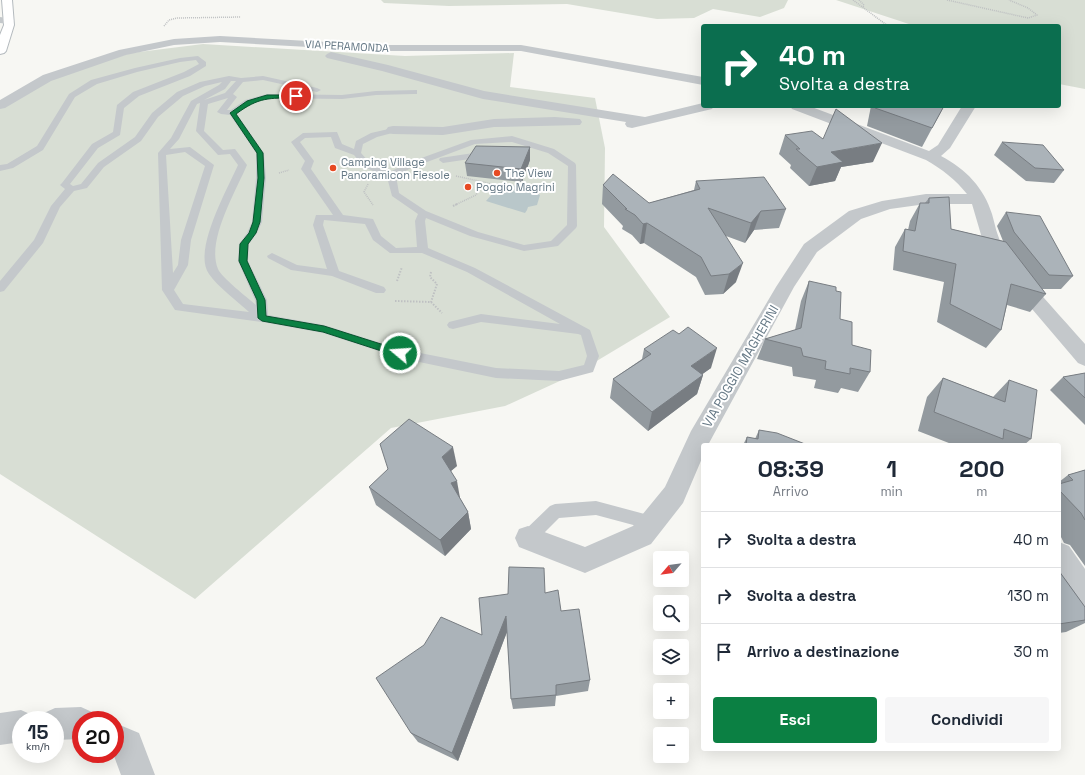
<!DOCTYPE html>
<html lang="it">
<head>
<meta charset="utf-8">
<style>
	:root { --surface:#fff; --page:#f6f6f7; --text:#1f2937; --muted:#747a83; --line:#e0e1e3; --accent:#0b8043 }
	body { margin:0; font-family:"Space Grotesk",sans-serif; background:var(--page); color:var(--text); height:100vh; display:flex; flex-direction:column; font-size:15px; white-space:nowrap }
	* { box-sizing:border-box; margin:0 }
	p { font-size:13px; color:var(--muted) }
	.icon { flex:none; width:22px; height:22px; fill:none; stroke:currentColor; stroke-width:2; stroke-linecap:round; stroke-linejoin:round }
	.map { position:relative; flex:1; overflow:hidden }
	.panel { position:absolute; left:701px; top:443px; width:360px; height:308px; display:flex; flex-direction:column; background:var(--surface); border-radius:4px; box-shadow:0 4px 16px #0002 }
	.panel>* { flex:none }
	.hud { position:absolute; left:701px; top:24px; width:360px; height:84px; border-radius:4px; box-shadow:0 4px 16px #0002; background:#0b6e4f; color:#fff; overflow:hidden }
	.needle { width:26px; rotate:242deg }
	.tools { position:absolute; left:653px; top:551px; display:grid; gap:8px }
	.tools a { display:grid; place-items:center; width:36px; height:36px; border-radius:4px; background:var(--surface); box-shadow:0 4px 16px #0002; font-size:20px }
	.speed { position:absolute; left:12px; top:711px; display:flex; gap:8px; font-size:20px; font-weight:700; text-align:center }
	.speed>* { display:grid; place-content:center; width:52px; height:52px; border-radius:50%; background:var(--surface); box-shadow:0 4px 16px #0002; line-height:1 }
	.speed small { font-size:10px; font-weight:400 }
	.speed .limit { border:6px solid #d22; background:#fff; color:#111 }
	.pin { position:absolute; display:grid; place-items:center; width:34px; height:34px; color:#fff; margin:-17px; border:2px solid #fff; border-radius:50%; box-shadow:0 1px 4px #0007 }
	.me { position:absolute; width:44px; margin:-22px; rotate:288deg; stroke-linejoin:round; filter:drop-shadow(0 0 3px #0008) }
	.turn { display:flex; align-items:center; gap:14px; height:84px; padding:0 12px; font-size:18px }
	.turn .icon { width:52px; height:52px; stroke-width:2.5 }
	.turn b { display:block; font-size:28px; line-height:34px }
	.eta { display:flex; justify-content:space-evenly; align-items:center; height:68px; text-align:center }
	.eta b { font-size:24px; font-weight:700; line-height:28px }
	.primary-button { display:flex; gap:8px; margin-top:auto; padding:8px 12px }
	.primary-button a { flex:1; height:46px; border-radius:4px; background:var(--accent); color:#fff; font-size:16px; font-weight:700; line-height:46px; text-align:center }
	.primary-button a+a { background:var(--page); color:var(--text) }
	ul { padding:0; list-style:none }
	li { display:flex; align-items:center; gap:12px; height:56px; padding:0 12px; border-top:1px solid var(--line) }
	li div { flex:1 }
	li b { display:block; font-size:15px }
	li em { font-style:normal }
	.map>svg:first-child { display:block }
</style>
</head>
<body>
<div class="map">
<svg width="1085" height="775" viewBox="0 0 1085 775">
	<rect width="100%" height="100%" fill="#f7f7f3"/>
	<g fill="#d8ded4">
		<path d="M 381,0 L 788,0 L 784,8 L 760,17 L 713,9 L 694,18 L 657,19 L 567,4 L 449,6 L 384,3 Z"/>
		<path d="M 836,0 L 1085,0 L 1085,89 L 1059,84 L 1059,26 L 915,26 Z"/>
		<path d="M 203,44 L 405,56 L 514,53 L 510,87 L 595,98 L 605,148 L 604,227 L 670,317 L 575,374 L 505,406 L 391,428 L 195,599 L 0,474 L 0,108 L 53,78 L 131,53 Z"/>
	</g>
	<path fill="#b9c7ca" d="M 501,184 L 520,186 L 523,191 L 535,192 L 540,195 L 537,205 L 528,207 L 527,210 L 525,213 L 486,201 Z"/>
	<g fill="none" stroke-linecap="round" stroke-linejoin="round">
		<defs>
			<path id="secondary" d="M 2,0 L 12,0 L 14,25 L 6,51 L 4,53 L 0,54 L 0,35 L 4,25 Z"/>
		</defs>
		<use href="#secondary" stroke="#b4babe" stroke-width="2"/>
		<g stroke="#bec0c2" stroke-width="1.5" stroke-dasharray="1 1" stroke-linecap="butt">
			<path d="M 853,0 L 888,26"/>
			<path d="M 859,0 L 864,5 L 863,7"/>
			<path d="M 947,0 L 1028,18 L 1037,15 L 1028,8 L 1009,0"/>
			<path d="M 164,26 L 169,20 L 177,18 L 241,17"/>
			<path d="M 279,173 L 289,170"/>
			<path d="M 456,176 L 492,184"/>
			<path d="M 368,184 L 364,192 L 373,205"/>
			<path d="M 455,205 L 476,195 L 479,190 L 492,184"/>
		</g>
		<g stroke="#bec0c2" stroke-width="2" stroke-dasharray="1.5 1.5" stroke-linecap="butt">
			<path d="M 453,206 L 457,204"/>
			<path d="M 431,272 L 430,277 L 437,284 L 431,302"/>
			<path d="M 397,281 L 402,267"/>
			<path d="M 395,301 L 431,302 L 442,313"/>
		</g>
		<g fill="#c4c8cb" fill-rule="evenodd">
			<path d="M 198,56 L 206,62 L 206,66 L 190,76 L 139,96 L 124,108 L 120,135 L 98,148 L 70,184 L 73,186 L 81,184 L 98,163 L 135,137 L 152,113 L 177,92 L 200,82 L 229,76 L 241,78 L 263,76 L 317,88 L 321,90 L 317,92 L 263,80 L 243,82 L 233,94 L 237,97 L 227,110 L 231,110 L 245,100 L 267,94 L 342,95 L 376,91 L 417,90 L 417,94 L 414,94 L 376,95 L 342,99 L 268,98 L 251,104 L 237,114 L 264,153 L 266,178 L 262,222 L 257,233 L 249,244 L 248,261 L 267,300 L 268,315 L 324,325 L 400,349 L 496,368 L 559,371 L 584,365 L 587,356 L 581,335 L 578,334 L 481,322 L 453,329 L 449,328 L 447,325 L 449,322 L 481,314 L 560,324 L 467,272 L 422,253 L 390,253 L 373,240 L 365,224 L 324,220 L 323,225 L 339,271 L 384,287 L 386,290 L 384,293 L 376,293 L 332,276 L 291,270 L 268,258 L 267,256 L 272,253 L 297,265 L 327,269 L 313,225 L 316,215 L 333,215 L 301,169 L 305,161 L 291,142 L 303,133 L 337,132 L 342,144 L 354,149 L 356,141 L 371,133 L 393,128 L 396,128 L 397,130 L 396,132 L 377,137 L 363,144 L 361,153 L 370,163 L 390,172 L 405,164 L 471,140 L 512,136 L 554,149 L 575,163 L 576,165 L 577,226 L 576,228 L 558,246 L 524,251 L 470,236 L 426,218 L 425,221 L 428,248 L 475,268 L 590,330 L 599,356 L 593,372 L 559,381 L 496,378 L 400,358 L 323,333 L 262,322 L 175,310 L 162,290 L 158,153 L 171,138 L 191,101 L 219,85 L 222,82 L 205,86 L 183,96 L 158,117 L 141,141 L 104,167 L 87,188 L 74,191 L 60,207 L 43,243 L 4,291 L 0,292 L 0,281 L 34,240 L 51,206 L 65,189 L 60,185 L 62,183 L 92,144 L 113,132 L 117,105 L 133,92 L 184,72 L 199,64 L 196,60 L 180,62 L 137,72 L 97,84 L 75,97 L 43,150 L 13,168 L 0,171 L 0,165 L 7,164 L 37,146 L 69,94 L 91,80 L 135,68 L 180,58 ZM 231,81 L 236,81 L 225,93 L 204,100 L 225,89 ZM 228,98 L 217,112 L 221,114 L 230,115 L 256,153 L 256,178 L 252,222 L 247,233 L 239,244 L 238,261 L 255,300 L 256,305 C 248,298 221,277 218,269 C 206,241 236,191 247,165 L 235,149 L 223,150 L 204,131 L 208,104 ZM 200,103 L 196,131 L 218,155 L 230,154 L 238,165 C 228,188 192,251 209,274 C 218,287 237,301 249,312 L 183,304 L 174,290 L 188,265 L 191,240 L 214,165 L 190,147 L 170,149 L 179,139 L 197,104 ZM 331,137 L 335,148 L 354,155 L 364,167 L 387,177 L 392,196 L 418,214 L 415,221 L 417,247 L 396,248 L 381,236 L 373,219 L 343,215 L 311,169 L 314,161 L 300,142 L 305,138 ZM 512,142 L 548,153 L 568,166 L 567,225 L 551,241 L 524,245 L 478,232 L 426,211 L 399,193 L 396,176 L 411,168 L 475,144 ZM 185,152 L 205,166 L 181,240 L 178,265 L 173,273 L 166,155 Z"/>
			<path d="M 487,151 L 490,152 L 491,154 L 490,156 L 443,163 L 439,160 L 440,158 Z"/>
			<path d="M 596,501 L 652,516 L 657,518 L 660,523 L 657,528 L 652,530 L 596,515 L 559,518 L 534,543 L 528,545 L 522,543 L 520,538 L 522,533 L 550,506 L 555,504 Z"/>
		</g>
		<g fill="#c4c8cb" fill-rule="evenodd">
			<path d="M 0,17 L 13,19 L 14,21 L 9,24 L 0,23 Z"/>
			<path d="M 220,36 L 382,45 L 521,45 L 703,77 L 703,85 L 521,51 L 382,51 L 220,42 L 174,45 L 126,55 L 51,81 L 5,108 L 0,109 L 0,100 L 43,75 L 119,50 L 174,39 Z"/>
			<path d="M 331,52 L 388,65 L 484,91 L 645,117 L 703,103 L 703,106 L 714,106 L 712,109 L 632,128 L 627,127 L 625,124 L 626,122 L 483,99 L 382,71 L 327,58 L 325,56 L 327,54 Z"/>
			<path d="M 790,106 L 809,106 L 929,151 L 938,145 L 962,106 L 976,106 L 950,148 L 941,156 C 966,169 984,188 992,214 C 995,224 997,237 1003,246 C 1027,281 1057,312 1085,344 L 1085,366 L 1078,363 L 1021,296 L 987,249 L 984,245 L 972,204 L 926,204 L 890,209 L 861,219 L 817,252 L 794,287 L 708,445 L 703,445 L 703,456 L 683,503 L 651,544 L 585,573 L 519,547 L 515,538 L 519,529 L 528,526 L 585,547 L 633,526 L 665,487 L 691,431 L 776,287 L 804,244 L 849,211 L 882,201 L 926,194 L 967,194 C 956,180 942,169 926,160 L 792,109 Z"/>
			<path d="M 555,117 L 580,119 L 582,122 L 580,125 L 494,127 L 443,135 L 393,134 L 388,133 L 386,130 L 388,127 L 393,126 L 443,127 L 494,119 Z"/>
			<path d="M 1059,542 L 1069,546 L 1085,569 L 1085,607 L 1075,603 L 1059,579 Z"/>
			<path d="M 81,707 L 92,712 L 96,720 L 81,720 L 81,739 L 55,740 L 55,720 L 40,720 L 44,713 L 55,708 Z"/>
			<path d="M 21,710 L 32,715 L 35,720 L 21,720 L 21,742 L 0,745 L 0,713 Z"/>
			<path d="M 115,723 L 139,733 L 155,775 L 121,775 L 114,756 L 110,754 L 115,754 Z"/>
		</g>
		<use href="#secondary" fill="#fff" fill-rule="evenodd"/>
	</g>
	<g fill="#939a9f">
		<path d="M 871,106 L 944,106 L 922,147 L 867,126 Z"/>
		<path d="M 785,135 L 823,139 L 873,162 L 841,167 L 835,181 L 809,186 L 790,168 L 791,165 L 779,154 Z"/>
		<path d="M 1002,142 L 1064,170 L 1054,183 L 1026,181 L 994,155 Z"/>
		<path d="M 530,147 L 530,160 L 522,182 L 467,176 L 465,163 Z"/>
		<path d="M 696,181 L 786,209 L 779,228 L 754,230 L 745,243 L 726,236 L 736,282 L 723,294 L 705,295 L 696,277 L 644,243 L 640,244 L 632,235 L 622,229 L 623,226 L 602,204 L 603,185 L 649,203 L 694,190 Z"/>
		<path d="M 929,198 L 951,229 L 1003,241 L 997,226 L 1006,212 L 1073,276 L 1061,289 L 1042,289 L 1046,294 L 1030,312 L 1007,305 L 1001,330 L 986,348 L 937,322 L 944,282 L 893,270 L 895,247 L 905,229 L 908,230 L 910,221 L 920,203 L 925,203 Z"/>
		<path d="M 809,281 L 836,291 L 840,319 L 852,345 L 870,372 L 858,392 L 841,388 L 838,393 L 814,388 L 816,380 L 793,376 L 792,367 L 757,359 L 765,339 L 795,330 L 801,301 Z"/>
		<path d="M 644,349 L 711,368 L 702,374 L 703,375 L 697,394 L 648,431 L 610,398 L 613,379 L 642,359 Z"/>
		<path d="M 1085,373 L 1085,425 L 1050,390 L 1063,377 Z"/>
		<path d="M 943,378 L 993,397 L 1009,380 L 1031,439 L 1024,445 L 954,445 L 918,431 L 927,397 Z"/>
		<path d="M 759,430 L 805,445 L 743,445 L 747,437 L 755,439 Z"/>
		<path d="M 457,466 L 451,471 L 460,498 L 468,512 L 471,529 L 445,556 L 376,505 L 369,487 Z"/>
		<path d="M 1085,470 L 1085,566 L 1070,545 L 1064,543 L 1059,533 L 1059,482 L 1068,475 Z"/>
		<path d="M 1059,571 L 1085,607 L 1085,623 L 1066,632 L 1059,633 Z"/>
		<path d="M 545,593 L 561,611 L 590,680 L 588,691 L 556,696 L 555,706 L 513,709 L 511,699 L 507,632 L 458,761 L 418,742 L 411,733 L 482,635 Z"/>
	</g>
	<g fill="#787d82">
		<path d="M 882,143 L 873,162 L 841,167 L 835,181 L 809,186 L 817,167 L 831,152 Z"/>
		<path d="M 530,147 L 530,160 L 522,182 L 521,169 Z"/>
		<path d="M 761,211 L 754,230 L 745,243 L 751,223 Z"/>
		<path d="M 647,223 L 644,243 L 640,244 L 643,224 Z"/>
		<path d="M 743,263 L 736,282 L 723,294 L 729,274 Z"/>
		<path d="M 717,348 L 711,368 L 686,386 L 691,366 Z"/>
		<path d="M 703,375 L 697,394 L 648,431 L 652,412 Z"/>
		<path d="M 453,447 L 457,466 L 446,475 L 442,457 Z"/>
		<path d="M 457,481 L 460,498 L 455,501 L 451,483 Z"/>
		<path d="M 468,512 L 471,529 L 445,556 L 440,540 Z"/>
		<path d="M 506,616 L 508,629 L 458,761 L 452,753 Z"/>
	</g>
	<g fill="#abb3b9" stroke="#787d82">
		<path d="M 875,106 L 944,106 L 932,128 L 875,108 Z"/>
		<path d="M 836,109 L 882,143 L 831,152 L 843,162 L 817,167 L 796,149 L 800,149 L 785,135 L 812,131 L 823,139 Z"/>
		<path d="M 1002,142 L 1043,145 L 1064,170 L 1035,168 Z"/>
		<path d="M 476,146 L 530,147 L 521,169 L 465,163 Z"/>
		<path d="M 613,174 L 649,203 L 700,189 L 696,181 L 764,177 L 786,209 L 761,211 L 751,223 L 708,208 L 743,263 L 729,274 L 711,276 L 701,257 L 647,223 L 643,224 L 635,215 L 625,209 L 627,209 L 603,185 Z"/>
		<path d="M 949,197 L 951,229 L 1006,242 L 1046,294 L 1011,284 L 1001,330 L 950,304 L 956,264 L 903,251 L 905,229 L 915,231 L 920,203 L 929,203 L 929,198 Z"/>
		<path d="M 1006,212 L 1040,216 L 1073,276 L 1049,275 L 1014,232 Z"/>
		<path d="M 809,281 L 836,287 L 836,291 L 841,292 L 840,319 L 852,322 L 852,345 L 871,350 L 870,372 L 850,368 L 850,374 L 825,369 L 826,361 L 803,356 L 801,348 L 765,339 L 801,328 Z"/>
		<path d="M 688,327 L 717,348 L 691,366 L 703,375 L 652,412 L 613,379 L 651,354 L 644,349 L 673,330 L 679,334 Z"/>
		<path d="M 1085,373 L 1085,398 L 1063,377 Z"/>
		<path d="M 943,378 L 1005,402 L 1009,380 L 1037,390 L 1031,439 L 1004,429 L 1003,439 L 934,412 Z"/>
		<path d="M 409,419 L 453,447 L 442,457 L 457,481 L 451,483 L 468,512 L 440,540 L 369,487 L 388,469 L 380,444 Z"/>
		<path d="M 759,430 L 777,433 L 805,444 L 805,445 L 746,445 L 747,437 L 758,439 Z"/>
		<path d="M 1085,470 L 1085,520 L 1081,513 L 1059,490 L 1059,484 L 1073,480 L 1068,475 Z"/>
		<path d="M 509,567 L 544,568 L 545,593 L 558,590 L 561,611 L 579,609 L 590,680 L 556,685 L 556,695 L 511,699 L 506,616 L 452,753 L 411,733 L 376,678 L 424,645 L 441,617 L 482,635 L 479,598 L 508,594 Z"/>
		<path d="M 1059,571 L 1085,607 L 1085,620 L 1059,624 Z"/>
	</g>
	<path fill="#0b8043" stroke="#07532c" d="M 267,95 L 296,95 L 299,96 L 296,98 C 269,98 259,97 236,114 L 263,153 L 264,178 L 260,222 L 256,233 L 248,244 L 247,261 L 265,300 L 266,316 L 324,326 L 403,351 L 404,353 L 403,356 L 400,357 L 323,332 L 262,321 L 258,318 L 257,300 L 239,261 L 240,244 L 249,233 L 253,222 L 258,178 L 257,153 L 230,113 L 247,101 Z"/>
	<g fill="#e74a23" stroke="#fff" stroke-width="1.5">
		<circle cx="333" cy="168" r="4"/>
		<circle cx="497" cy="173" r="4"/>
		<circle cx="468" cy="187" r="4"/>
	</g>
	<g text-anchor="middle" stroke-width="4" stroke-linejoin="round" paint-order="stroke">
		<g font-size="11" fill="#657885" stroke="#fff">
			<text transform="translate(347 46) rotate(3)" y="4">VIA PERAMONDA</text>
		</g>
		<g font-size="11" fill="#657885" stroke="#fff" text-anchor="start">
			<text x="341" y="166">Camping Village<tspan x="341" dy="13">Panoramicon Fiesole</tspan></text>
			<text x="505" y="177">The View</text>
			<text x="476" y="191">Poggio Magrini</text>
		</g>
		<g font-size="13" fill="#657885" stroke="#fff">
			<text transform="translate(740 366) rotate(-60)" y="5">VIA POGGIO MAGHERINI</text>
		</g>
	</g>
</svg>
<div class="tools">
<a><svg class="needle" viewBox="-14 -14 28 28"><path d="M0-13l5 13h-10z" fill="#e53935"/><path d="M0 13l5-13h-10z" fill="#747a83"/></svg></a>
<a><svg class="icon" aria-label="search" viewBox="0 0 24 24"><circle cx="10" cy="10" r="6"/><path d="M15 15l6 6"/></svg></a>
<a><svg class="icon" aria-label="layers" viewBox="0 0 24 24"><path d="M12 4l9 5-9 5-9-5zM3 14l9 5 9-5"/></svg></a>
<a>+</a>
<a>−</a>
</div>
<div class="speed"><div>15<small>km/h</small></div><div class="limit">20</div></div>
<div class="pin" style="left:296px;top:96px;background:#d93025"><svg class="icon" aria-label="arrive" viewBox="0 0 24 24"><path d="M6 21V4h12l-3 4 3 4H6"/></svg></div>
<svg class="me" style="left:400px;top:353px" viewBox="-20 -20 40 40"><circle r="17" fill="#0b8043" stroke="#fff" stroke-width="3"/><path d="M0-11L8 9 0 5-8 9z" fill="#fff"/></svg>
<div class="hud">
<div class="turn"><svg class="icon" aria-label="right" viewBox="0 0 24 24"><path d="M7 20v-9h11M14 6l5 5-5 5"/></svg><div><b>40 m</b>Svolta a destra</div></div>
</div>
<section class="panel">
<div class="eta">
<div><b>08:39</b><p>Arrivo</p></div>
<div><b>1</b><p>min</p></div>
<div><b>200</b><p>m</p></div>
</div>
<ul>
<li><svg class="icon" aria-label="right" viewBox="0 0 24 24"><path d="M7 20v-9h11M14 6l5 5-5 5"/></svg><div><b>Svolta a destra</b></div><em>40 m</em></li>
<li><svg class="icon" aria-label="right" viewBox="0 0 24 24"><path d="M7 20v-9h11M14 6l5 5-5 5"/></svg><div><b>Svolta a destra</b></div><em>130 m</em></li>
<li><svg class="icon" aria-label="arrive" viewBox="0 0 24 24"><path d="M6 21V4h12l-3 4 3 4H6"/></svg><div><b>Arrivo a destinazione</b></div><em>30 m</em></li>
</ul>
<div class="primary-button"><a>Esci</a><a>Condividi</a></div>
</section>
</div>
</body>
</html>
